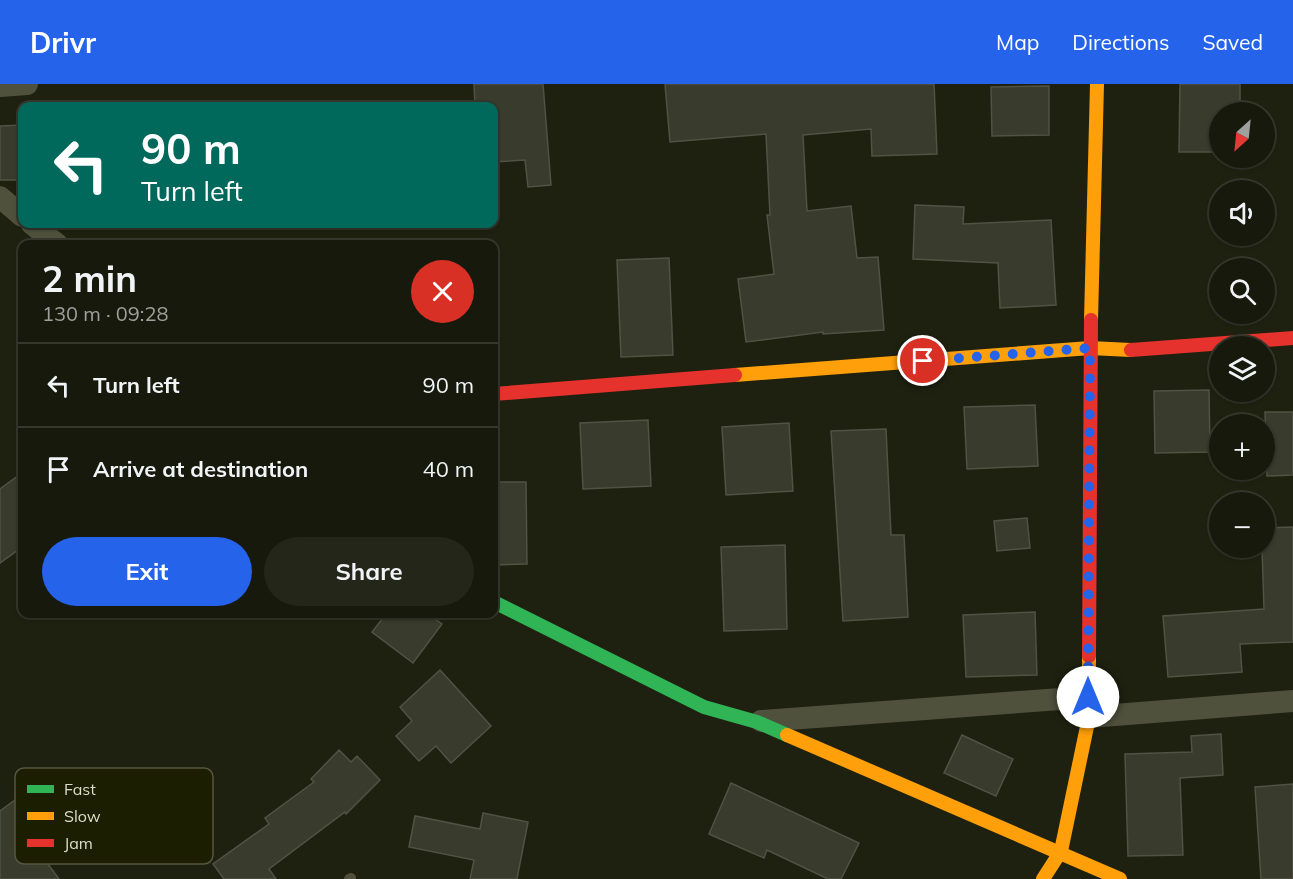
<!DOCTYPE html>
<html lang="en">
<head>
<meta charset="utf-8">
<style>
	:root { --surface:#17190c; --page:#24261a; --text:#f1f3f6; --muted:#9ea09d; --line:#36382d; --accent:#2563eb }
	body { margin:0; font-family:Mulish,sans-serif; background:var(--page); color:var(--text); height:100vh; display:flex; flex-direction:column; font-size:22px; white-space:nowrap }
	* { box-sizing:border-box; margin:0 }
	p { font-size:20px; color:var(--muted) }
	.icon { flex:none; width:33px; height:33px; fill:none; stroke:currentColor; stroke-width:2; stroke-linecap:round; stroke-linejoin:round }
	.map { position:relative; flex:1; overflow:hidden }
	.side { position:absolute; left:18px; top:156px; width:480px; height:378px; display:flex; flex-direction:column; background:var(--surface); border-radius:12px; box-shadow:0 2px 4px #0004,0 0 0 2px var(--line) }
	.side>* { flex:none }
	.banner { position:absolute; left:18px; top:18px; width:480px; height:126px; border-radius:12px; box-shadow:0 2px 4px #0004,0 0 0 2px var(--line); background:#00695c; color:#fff; overflow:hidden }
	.needle { width:39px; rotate:207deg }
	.buttons { position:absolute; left:1209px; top:18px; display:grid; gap:12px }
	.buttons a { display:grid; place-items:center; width:66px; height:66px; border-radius:50%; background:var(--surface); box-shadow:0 2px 4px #0004,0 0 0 2px var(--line); font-size:30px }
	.pin { position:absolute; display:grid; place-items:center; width:51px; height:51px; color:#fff; margin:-26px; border:3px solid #fff; border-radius:50%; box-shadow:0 2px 6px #0007 }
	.me { position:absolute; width:66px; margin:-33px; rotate:0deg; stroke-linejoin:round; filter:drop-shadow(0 0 4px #0008) }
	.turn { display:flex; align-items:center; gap:21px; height:126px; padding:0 24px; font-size:27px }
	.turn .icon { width:78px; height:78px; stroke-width:2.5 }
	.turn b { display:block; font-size:42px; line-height:51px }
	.round { display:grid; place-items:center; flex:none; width:63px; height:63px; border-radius:32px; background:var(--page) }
	.summary { display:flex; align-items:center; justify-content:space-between; height:102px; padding:0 24px }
	h1 { font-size:36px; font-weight:700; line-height:45px }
	.button { display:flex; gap:12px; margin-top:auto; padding:12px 24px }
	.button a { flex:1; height:69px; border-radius:36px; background:var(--accent); color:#fff; font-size:24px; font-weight:700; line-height:69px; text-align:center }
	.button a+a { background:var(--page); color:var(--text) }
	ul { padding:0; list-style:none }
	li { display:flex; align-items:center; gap:18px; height:84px; padding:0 24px; border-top:2px solid var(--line) }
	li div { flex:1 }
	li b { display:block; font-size:22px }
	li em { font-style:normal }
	header { display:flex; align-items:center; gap:36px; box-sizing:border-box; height:84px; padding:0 30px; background:var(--accent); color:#fff }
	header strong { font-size:28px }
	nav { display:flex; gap:33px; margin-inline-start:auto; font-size:21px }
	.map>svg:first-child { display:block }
</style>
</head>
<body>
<header>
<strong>Drivr</strong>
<nav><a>Map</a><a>Directions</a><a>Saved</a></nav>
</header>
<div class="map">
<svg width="1293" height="795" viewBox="0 0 1293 795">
	<rect width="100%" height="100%" fill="#1f2110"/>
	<g fill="#393b2d" stroke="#505244" stroke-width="1.5">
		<path d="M 474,0 L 543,0 L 551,101 L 528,103 L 525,76 L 494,78 L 494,22 L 475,22 Z"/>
		<path d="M 665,0 L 934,0 L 937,70 L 872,72 L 871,45 L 803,51 L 807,127 L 851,122 L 857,174 L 878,173 L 884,246 L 823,250 L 823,248 L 746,258 L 738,195 L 774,190 L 767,131 L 770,131 L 766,50 L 670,58 Z"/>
		<path d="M 1180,0 L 1240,0 L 1240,28 L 1220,28 L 1220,68 L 1179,68 Z"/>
		<path d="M 1049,2 L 1049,51 L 992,52 L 991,3 Z"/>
		<path d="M 22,41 L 22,96 L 0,96 L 0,42 Z"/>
		<path d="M 915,121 L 964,123 L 963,140 L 1051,136 L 1056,221 L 1000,224 L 998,179 L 913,175 Z"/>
		<path d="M 669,174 L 673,271 L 621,273 L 617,176 Z"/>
		<path d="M 1209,306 L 1210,368 L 1155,369 L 1154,307 Z"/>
		<path d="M 1035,321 L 1038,382 L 967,385 L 964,323 Z"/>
		<path d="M 1265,328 L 1293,328 L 1293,391 L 1267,392 Z"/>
		<path d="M 648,336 L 651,402 L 583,405 L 580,339 Z"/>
		<path d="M 789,339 L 793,407 L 726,411 L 722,343 Z"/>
		<path d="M 886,345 L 891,451 L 904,451 L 908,533 L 843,537 L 831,347 Z"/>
		<path d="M 22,389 L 22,463 L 0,479 L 0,405 Z"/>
		<path d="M 494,398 L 526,398 L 527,480 L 494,481 Z"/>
		<path d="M 1027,434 L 1030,464 L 997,467 L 994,437 Z"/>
		<path d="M 1293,443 L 1293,558 L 1240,560 L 1242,588 L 1168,593 L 1163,532 L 1264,525 L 1262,464 L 1264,464 L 1264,444 Z"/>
		<path d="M 785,461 L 787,545 L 724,547 L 721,463 Z"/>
		<path d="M 1035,528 L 1037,591 L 966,593 L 963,531 Z"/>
		<path d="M 386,530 L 428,530 L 442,540 L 413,579 L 372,548 Z"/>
		<path d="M 440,586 L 491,642 L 451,679 L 436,662 L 419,677 L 396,652 L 412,637 L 400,623 Z"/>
		<path d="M 1221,650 L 1223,691 L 1180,694 L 1183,771 L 1128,772 L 1125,670 L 1192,668 L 1191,652 Z"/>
		<path d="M 962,651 L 1013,675 L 996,712 L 944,689 Z"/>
		<path d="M 339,666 L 351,678 L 357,672 L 380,696 L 346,730 L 345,728 L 269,785 L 276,795 L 224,795 L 213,780 L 269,740 L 265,734 L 314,698 L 311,695 Z"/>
		<path d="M 731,699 L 859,759 L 841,795 L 828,795 L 767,766 L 764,774 L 709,750 Z"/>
		<path d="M 1293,700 L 1293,795 L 1261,795 L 1255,703 Z"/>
		<path d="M 15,716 L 37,746 L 28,753 L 59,795 L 0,795 L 0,727 Z"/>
		<path d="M 483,729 L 528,738 L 517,795 L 470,795 L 474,776 L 409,763 L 415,732 L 480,745 Z"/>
	</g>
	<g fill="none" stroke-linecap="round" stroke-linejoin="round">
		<path stroke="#4f513d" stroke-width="10" d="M 349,795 L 351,794"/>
		<g stroke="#4f513d" stroke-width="22">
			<path d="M 0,2 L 27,0"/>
			<path d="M 0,113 L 22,132"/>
			<path d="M 32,140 L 57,160"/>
			<path d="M 1089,633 L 1293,617"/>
			<path d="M 761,637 L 1088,613"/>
		</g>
		<path stroke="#30b455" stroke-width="14" d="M 494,518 L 704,623 L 757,638 L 787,651"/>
		<g stroke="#ff9f0a" stroke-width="14">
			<path d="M 1091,236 L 1097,0"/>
			<path d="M 735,291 L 1090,264 L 1131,266"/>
			<path d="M 787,651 L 1120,795"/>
			<path d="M 1043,795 L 1061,767 L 1089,633 L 1089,572"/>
		</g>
		<g stroke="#e5322d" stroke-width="14">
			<path d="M 1131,266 L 1293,254"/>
			<path d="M 494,310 L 735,291"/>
			<path d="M 1089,572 L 1091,236"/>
		</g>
	</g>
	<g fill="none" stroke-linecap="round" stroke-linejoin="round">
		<path stroke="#2563eb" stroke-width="10" stroke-dasharray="0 18" d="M 923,277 L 1090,264 L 1088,613"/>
	</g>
	<rect x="15" y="684" width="198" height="96" rx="9" fill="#1c1e02" stroke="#55573f" stroke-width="1.5"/>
	<rect x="27" y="701" width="27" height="8" fill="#30b455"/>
	<rect x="27" y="728" width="27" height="8" fill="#ff9f0a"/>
	<rect x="27" y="755" width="27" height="8" fill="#e5322d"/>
	<g font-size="16" fill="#dbddcc">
		<text x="64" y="711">Fast</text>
		<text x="64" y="738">Slow</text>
		<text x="64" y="765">Jam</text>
	</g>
</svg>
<div class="buttons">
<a><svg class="needle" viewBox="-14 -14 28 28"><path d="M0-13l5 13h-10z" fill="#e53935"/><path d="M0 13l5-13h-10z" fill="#9ea09d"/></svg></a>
<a><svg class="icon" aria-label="sound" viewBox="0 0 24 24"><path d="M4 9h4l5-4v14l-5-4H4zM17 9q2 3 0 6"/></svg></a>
<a><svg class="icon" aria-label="search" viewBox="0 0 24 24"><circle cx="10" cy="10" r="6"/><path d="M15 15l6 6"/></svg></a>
<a><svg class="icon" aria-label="layers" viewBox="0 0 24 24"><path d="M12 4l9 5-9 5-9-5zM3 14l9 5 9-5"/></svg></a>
<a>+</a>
<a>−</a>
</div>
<div class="pin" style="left:923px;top:277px;background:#d93025"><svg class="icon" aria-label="arrive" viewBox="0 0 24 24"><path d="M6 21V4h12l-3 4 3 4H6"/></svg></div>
<svg class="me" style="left:1088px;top:613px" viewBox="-20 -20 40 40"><circle r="19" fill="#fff"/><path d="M0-13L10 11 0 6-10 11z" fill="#2563eb"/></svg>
<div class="banner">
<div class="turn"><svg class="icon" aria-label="left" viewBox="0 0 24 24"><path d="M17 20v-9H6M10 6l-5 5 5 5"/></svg><div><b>90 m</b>Turn left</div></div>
</div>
<section class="side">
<div class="summary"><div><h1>2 min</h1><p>130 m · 09:28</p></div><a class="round" style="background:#d93025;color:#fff"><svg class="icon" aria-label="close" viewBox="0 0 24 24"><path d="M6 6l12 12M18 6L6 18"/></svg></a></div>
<ul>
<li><svg class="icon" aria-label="left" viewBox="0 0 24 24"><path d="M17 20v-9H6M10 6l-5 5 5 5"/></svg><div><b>Turn left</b></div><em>90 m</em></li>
<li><svg class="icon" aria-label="arrive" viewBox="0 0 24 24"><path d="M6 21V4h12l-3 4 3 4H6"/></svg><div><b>Arrive at destination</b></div><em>40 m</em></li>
</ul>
<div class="button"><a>Exit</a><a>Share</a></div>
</section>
</div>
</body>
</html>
